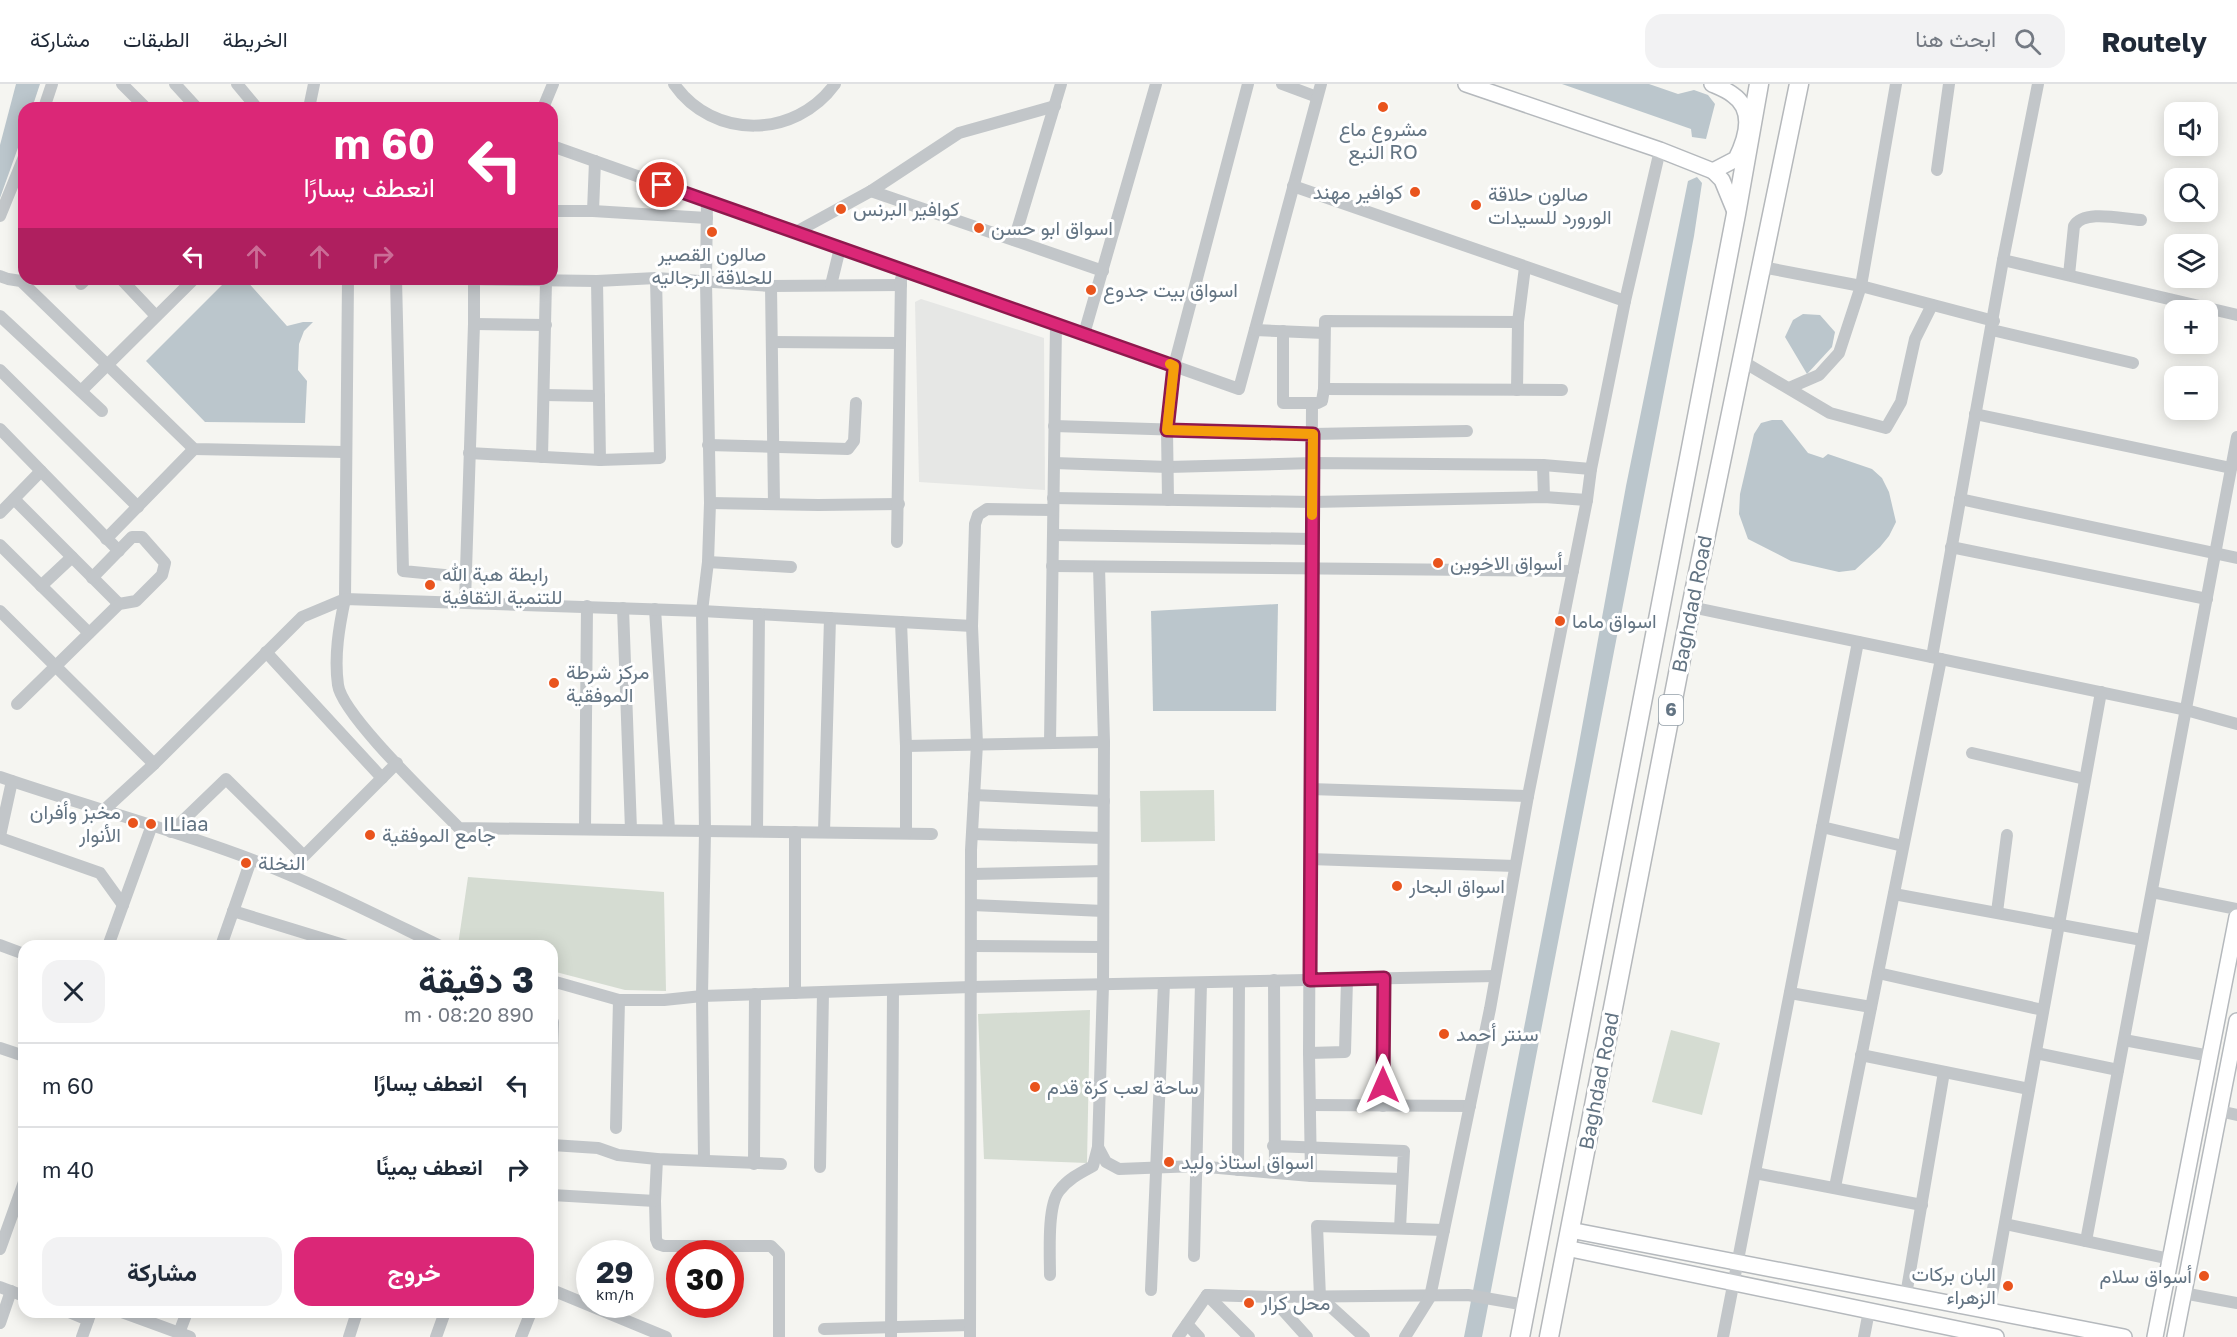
<!DOCTYPE html>
<html lang="ar">
<head>
<meta charset="utf-8">
<style>
	:root { --surface:#fff; --page:#f2f2f3; --text:#1f2937; --muted:#747a83; --line:#e0e1e3; --accent:#db2777 }
	body { margin:0; font-family:"Golos Text",Vazirmatn,sans-serif; background:var(--page); color:var(--text); direction:rtl; height:100vh; display:flex; flex-direction:column; font-size:22px; white-space:nowrap }
	* { box-sizing:border-box; margin:0 }
	p { font-size:20px; color:var(--muted) }
	.icon { flex:none; width:33px; height:33px; fill:none; stroke:currentColor; stroke-width:2; stroke-linecap:round; stroke-linejoin:round }
	.map { position:relative; flex:1; overflow:hidden; direction:ltr }
	.side { position:absolute; left:18px; top:856px; width:540px; height:378px; display:flex; flex-direction:column; background:var(--surface); border-radius:18px; box-shadow:0 3px 15px #0003; direction:rtl }
	.side>* { flex:none }
	.banner { position:absolute; left:18px; top:18px; width:540px; height:183px; border-radius:18px; box-shadow:0 3px 15px #0003; direction:rtl; background:#db2777; color:#fff; overflow:hidden }
	.buttons { position:absolute; left:2164px; top:18px; display:grid; gap:12px }
	.buttons a { display:grid; place-items:center; width:54px; height:54px; border-radius:12px; background:var(--surface); box-shadow:0 3px 15px #0003; font-size:30px }
	.speed { position:absolute; left:576px; top:1156px; display:flex; gap:12px; font-size:30px; font-weight:700; text-align:center }
	.speed>* { display:grid; place-content:center; width:78px; height:78px; border-radius:50%; background:var(--surface); box-shadow:0 3px 15px #0003; line-height:1 }
	.speed small { font-size:15px; font-weight:400 }
	.speed .limit { border:9px solid #d22; background:#fff; color:#111 }
	.pin { position:absolute; display:grid; place-items:center; width:51px; height:51px; color:#fff; margin:-26px; border:3px solid #fff; border-radius:50%; box-shadow:0 2px 6px #0007 }
	.me { position:absolute; width:66px; margin:-33px; rotate:0deg; stroke-linejoin:round; filter:drop-shadow(0 0 4px #0008) }
	.turn { display:flex; align-items:center; gap:21px; height:126px; padding:0 24px; font-size:27px }
	.turn .icon { width:78px; height:78px; stroke-width:2.5 }
	.turn b { display:block; font-size:42px; line-height:51px }
	.lanes { display:flex; align-items:center; height:57px; padding:0 24px; background:#0003; justify-content:center; gap:30px; direction:ltr }
	.lanes .off { opacity:.35 }
	.round { display:grid; place-items:center; flex:none; width:63px; height:63px; border-radius:18px; background:var(--page) }
	.headline { display:flex; align-items:center; justify-content:space-between; height:102px; padding:0 24px }
	h1 { font-size:36px; font-weight:700; line-height:45px }
	.action { display:flex; gap:12px; margin-top:auto; padding:12px 24px }
	.action a { flex:1; height:69px; border-radius:18px; background:var(--accent); color:#fff; font-size:24px; font-weight:700; line-height:69px; text-align:center }
	.action a+a { background:var(--page); color:var(--text) }
	ul { padding:0; list-style:none }
	li { display:flex; align-items:center; gap:18px; height:84px; padding:0 24px; border-top:2px solid var(--line) }
	li div { flex:1 }
	li b { display:block; font-size:22px }
	li em { font-style:normal }
	header { display:flex; align-items:center; gap:36px; box-sizing:border-box; height:84px; padding:0 30px; background:var(--surface); border-bottom:2px solid var(--line) }
	header strong { font-size:28px }
	nav { display:flex; gap:33px; margin-inline-start:auto; font-size:21px }
	.search { width:420px; height:54px; background:var(--page); display:flex; align-items:center; gap:15px; box-sizing:border-box; padding:0 21px; border-radius:18px; color:var(--muted); font-size:22px }
	.map>svg:first-child { display:block }
</style>
</head>
<body>
<header>
<strong>Routely</strong>
<div class="search"><svg class="icon" aria-label="search" viewBox="0 0 24 24"><circle cx="10" cy="10" r="6"/><path d="M15 15l6 6"/></svg>ابحث هنا</div>
<nav><a>الخريطة</a><a>الطبقات</a><a>مشاركة</a></nav>
</header>
<div class="map">
<svg width="2237" height="1253" viewBox="0 0 2237 1253">
	<rect width="100%" height="100%" fill="#f5f5f1"/>
	<path fill="#e6e7e5" d="M 921,215 L 1044,254 L 1045,406 L 919,398 L 915,218 Z"/>
	<g fill="#d5dcd2">
		<path d="M 1214,706 L 1215,757 L 1141,758 L 1140,707 Z"/>
		<path d="M 468,793 L 664,808 L 666,907 L 625,906 L 552,887 L 552,862 L 458,861 Z"/>
		<path d="M 1090,926 L 1087,1079 L 984,1075 L 978,930 Z"/>
		<path d="M 1671,946 L 1720,959 L 1702,1031 L 1652,1018 Z"/>
	</g>
	<g fill="#bbc6cc">
		<path d="M 16,0 L 40,0 L 32,24 L 24,24 L 24,47 L 0,114 L 0,61 Z"/>
		<path d="M 1562,0 L 1649,0 L 1678,10 L 1694,6 L 1708,11 L 1715,20 L 1706,55 L 1692,53 L 1691,45 Z"/>
		<path d="M 1697,93 L 1702,99 L 1694,152 L 1482,1253 L 1464,1253 L 1576,676 L 1626,402 L 1688,97 Z"/>
		<path d="M 228,195 L 245,195 L 287,242 L 303,238 L 313,238 L 304,247 L 299,260 L 298,286 L 307,297 L 305,339 L 205,338 L 146,277 Z"/>
		<path d="M 1803,230 L 1820,231 L 1835,248 L 1832,263 L 1807,290 L 1785,253 L 1793,236 Z"/>
		<path d="M 1772,336 L 1782,336 L 1808,369 L 1823,374 L 1828,370 L 1872,385 L 1882,394 L 1889,408 L 1896,438 L 1889,452 L 1880,463 L 1855,486 L 1839,488 L 1791,477 L 1748,455 L 1739,430 L 1740,410 L 1754,350 L 1761,339 Z"/>
		<path d="M 1278,520 L 1276,627 L 1153,627 L 1151,527 Z"/>
	</g>
	<g fill="none" stroke-linecap="round" stroke-linejoin="round">
		<defs>
			<g id="major">
				<path d="M 1466,0 L 1660,66 L 1713,87 L 1722,96 L 1736,130"/>
				<path d="M 1712,0 C 1719,3 1727,6 1733,11 C 1755,26 1746,55 1736,75 L 1713,87"/>
				<path d="M 1570,1146 L 2124,1253"/>
				<path d="M 1566,1164 L 1996,1253"/>
				<path d="M 2155,1253 L 2237,833"/>
				<path d="M 2175,1253 L 2237,937"/>
			</g>
			<g id="highway">
				<path d="M 1520,1253 L 1736,130 L 1759,0"/>
				<path d="M 1549,1253 L 1691,523 L 1799,0"/>
			</g>
		</defs>
		<use href="#major" stroke="#b5b9bd" stroke-width="18"/>
		<use href="#highway" stroke="#b5b8bb" stroke-width="21"/>
		<g stroke="#c2c6c9" stroke-width="12">
			<path d="M 122,0 L 146,24"/>
			<path d="M 175,0 L 197,24"/>
			<path d="M 237,0 L 257,24"/>
			<path d="M 674,0 C 713,56 795,55 835,0"/>
			<path d="M 1282,0 L 1317,13"/>
			<path d="M 44,24 L 52,0"/>
			<path d="M 309,24 L 314,0"/>
			<path d="M 543,24 L 553,0"/>
			<path d="M 552,62 L 1239,305 L 1321,0"/>
			<path d="M 1937,86 L 1949,0"/>
			<path d="M 1293,102 L 1625,217"/>
			<path d="M 871,107 L 1103,187"/>
			<path d="M 552,127 L 593,127 L 707,134"/>
			<path d="M 593,127 L 595,77"/>
			<path d="M 0,132 L 24,73"/>
			<path d="M 796,148 L 871,107 L 959,49 L 1055,22"/>
			<path d="M 1014,156 L 1061,0"/>
			<path d="M 2003,176 L 2237,231"/>
			<path d="M 1762,183 L 1861,202 L 1994,237"/>
			<path d="M 2069,191 L 2074,142 C 2084,125 2122,135 2141,136"/>
			<path d="M 0,192 L 8,195 L 21,197 L 194,365 L 345,368"/>
			<path d="M 121,195 L 156,232"/>
			<path d="M 348,195 L 345,515 C 339,543 334,572 338,601 C 342,631 434,718 459,744 L 932,750"/>
			<path d="M 396,195 L 403,487 L 465,493"/>
			<path d="M 463,195 L 597,197 L 656,194 L 771,202 L 901,201"/>
			<path d="M 597,197 L 600,376"/>
			<path d="M 81,200 L 86,195"/>
			<path d="M 831,201 L 840,164"/>
			<path d="M 771,202 L 774,420"/>
			<path d="M 0,232 L 102,327"/>
			<path d="M 474,240 L 546,241"/>
			<path d="M 1255,246 L 1324,249"/>
			<path d="M 1992,246 L 2133,279"/>
			<path d="M 1283,247 L 1283,319 L 1318,319 L 1322,317 L 1324,305 L 1325,237 L 1518,238"/>
			<path d="M 1084,250 L 1156,0"/>
			<path d="M 772,258 L 900,259"/>
			<path d="M 1742,277 L 1830,329 L 1886,344 L 1901,318 L 1915,255 L 1932,221"/>
			<path d="M 0,286 L 138,423"/>
			<path d="M 1789,304 L 1819,291 L 1839,269 L 1861,202 L 1896,0"/>
			<path d="M 1324,305 L 1562,306"/>
			<path d="M 1517,306 L 1518,238 L 1525,183"/>
			<path d="M 81,307 L 194,195"/>
			<path d="M 544,311 L 599,312"/>
			<path d="M 1975,330 L 2231,384"/>
			<path d="M 1054,342 L 1313,350 L 1467,347"/>
			<path d="M 0,345 L 119,467"/>
			<path d="M 708,361 L 848,365 L 854,357 L 856,319"/>
			<path d="M 469,369 L 600,376 L 660,374 L 656,194"/>
			<path d="M 542,373 L 546,197"/>
			<path d="M 1054,379 L 1168,383 L 1313,379 L 1543,381 L 1591,385"/>
			<path d="M 1543,381 L 1544,413"/>
			<path d="M 1053,414 L 1312,418 L 1544,413 L 1587,416"/>
			<path d="M 14,415 L 119,520"/>
			<path d="M 1960,415 L 2237,474"/>
			<path d="M 1168,416 L 1167,346 L 1174,282 L 1248,0"/>
			<path d="M 710,419 L 818,421 L 899,420"/>
			<path d="M 0,429 L 41,387"/>
			<path d="M 1053,451 L 1312,455"/>
			<path d="M 106,455 L 194,365"/>
			<path d="M 897,458 L 901,195"/>
			<path d="M 0,461 L 89,549"/>
			<path d="M 1951,463 L 2207,515"/>
			<path d="M 708,478 L 791,483"/>
			<path d="M 1052,482 L 1573,487"/>
			<path d="M 41,502 L 72,473"/>
			<path d="M 465,517 L 474,240 L 474,195"/>
			<path d="M 1691,523 L 2186,626 L 2237,640"/>
			<path d="M 623,524 L 631,746"/>
			<path d="M 655,525 L 669,746"/>
			<path d="M 0,527 L 154,680"/>
			<path d="M 901,538 L 906,662 L 906,749"/>
			<path d="M 266,568 L 382,694"/>
			<path d="M 1932,573 L 2003,176 L 2038,0"/>
			<path d="M 17,620 L 119,520 L 136,517 L 162,491 L 165,479 L 142,453 L 132,453 L 92,494"/>
			<path d="M 1050,659 L 1056,240"/>
			<path d="M 906,662 L 1104,658"/>
			<path d="M 1972,669 L 2085,695"/>
			<path d="M 0,693 C 84,722 170,744 253,776 C 317,801 378,832 440,862"/>
			<path d="M 1310,705 L 1528,712"/>
			<path d="M 974,711 L 1104,717"/>
			<path d="M 103,727 L 154,680 L 302,533 L 345,515 L 702,527 L 972,542"/>
			<path d="M 1822,743 L 1903,762"/>
			<path d="M 585,745 L 587,522"/>
			<path d="M 757,747 L 759,530"/>
			<path d="M 171,748 L 226,695 L 304,772 L 397,679"/>
			<path d="M 795,748 L 795,909"/>
			<path d="M 824,748 L 830,534"/>
			<path d="M 972,750 L 1103,754"/>
			<path d="M 0,752 L 12,697"/>
			<path d="M 0,754 L 100,789 L 123,821"/>
			<path d="M 1310,775 L 1515,782"/>
			<path d="M 972,790 L 1103,787"/>
			<path d="M 2152,808 L 2237,825"/>
			<path d="M 1894,810 L 2142,856"/>
			<path d="M 972,821 L 1103,827"/>
			<path d="M 233,827 L 347,862"/>
			<path d="M 1997,828 L 2007,751"/>
			<path d="M 0,861 L 24,870"/>
			<path d="M 108,862 L 152,741"/>
			<path d="M 221,862 L 251,776"/>
			<path d="M 972,862 L 1103,863"/>
			<path d="M 1878,889 L 2043,926"/>
			<path d="M 1274,896 L 1275,1088"/>
			<path d="M 552,897 L 619,916 L 664,916 L 702,912 L 971,903 L 1495,892"/>
			<path d="M 1790,909 L 1871,923"/>
			<path d="M 2124,956 L 2210,972"/>
			<path d="M 0,964 L 24,972"/>
			<path d="M 552,964 L 553,938"/>
			<path d="M 1309,969 L 1345,968 L 1347,896"/>
			<path d="M 2036,969 L 2118,986"/>
			<path d="M 1861,971 L 2029,1005"/>
			<path d="M 1311,1021 L 1470,1022"/>
			<path d="M 1383,1022 L 1384,894"/>
			<path d="M 2219,1027 L 2237,1031"/>
			<path d="M 616,1044 L 619,916"/>
			<path d="M 552,1061 L 598,1064 L 618,1071 L 657,1075 L 781,1080"/>
			<path d="M 1273,1062 L 1404,1067 L 1400,1144"/>
			<path d="M 1098,1063 L 1106,1078 L 1119,1085 L 1196,1082 L 1311,1092 L 1402,1095"/>
			<path d="M 657,1075 L 655,1117 L 656,1155 L 658,1160 L 664,1162 L 771,1162 L 779,1170 L 779,1253"/>
			<path d="M 704,1075 L 702,912 L 705,747 L 702,527 L 708,478 L 710,419 L 706,197 L 707,117"/>
			<path d="M 754,1080 L 755,910"/>
			<path d="M 820,1083 L 823,908"/>
			<path d="M 1238,1086 L 1239,898"/>
			<path d="M 1755,1089 L 1922,1121"/>
			<path d="M 1311,1092 L 1309,969 L 1312,319"/>
			<path d="M 1835,1103 L 1941,575"/>
			<path d="M 552,1111 L 655,1117"/>
			<path d="M 2005,1140 L 2170,1175"/>
			<path d="M 2086,1157 L 2237,353"/>
			<path d="M 0,1165 L 24,1098"/>
			<path d="M 1194,1172 L 1201,899"/>
			<path d="M 1050,1191 C 1050,1171 1047,1122 1059,1107 C 1068,1095 1080,1089 1093,1082 L 1098,1063 L 1103,901 L 1104,658 L 1099,483"/>
			<path d="M 0,1203 L 24,1212"/>
			<path d="M 552,1206 L 666,1253"/>
			<path d="M 1151,1206 L 1164,899"/>
			<path d="M 2183,1209 L 2237,1219"/>
			<path d="M 1207,1211 L 1271,1213 L 1468,1211 L 1526,1221"/>
			<path d="M 1207,1211 L 1249,1253"/>
			<path d="M 1906,1211 L 1944,988"/>
			<path d="M 1271,1213 L 1307,1253"/>
			<path d="M 1989,1227 L 2101,608"/>
			<path d="M 69,1228 L 88,1236"/>
			<path d="M 122,1228 L 190,1253"/>
			<path d="M 0,1239 L 11,1207"/>
			<path d="M 1187,1240 L 1199,1253"/>
			<path d="M 824,1245 L 970,1241"/>
			<path d="M 179,1249 L 187,1228"/>
			<path d="M 82,1253 L 91,1228"/>
			<path d="M 349,1253 L 357,1228"/>
			<path d="M 436,1253 L 445,1228"/>
			<path d="M 521,1253 L 531,1228"/>
			<path d="M 891,1253 L 893,906"/>
			<path d="M 970,1253 L 971,766 L 977,660 L 972,542 L 975,440 L 978,431 L 987,425 L 1053,426"/>
			<path d="M 1178,1253 L 1207,1211"/>
			<path d="M 1364,1253 L 1320,1213 L 1317,1142 L 1444,1146"/>
			<path d="M 1405,1253 L 1430,1213 L 1490,925 L 1528,712 L 1587,416 L 1591,385 L 1625,217 L 1660,66"/>
			<path d="M 1723,1253 L 1858,558"/>
			<path d="M 1864,1253 L 1869,1227"/>
		</g>
		<use href="#major" stroke="#fff" stroke-width="15"/>
		<use href="#highway" stroke="#fff" stroke-width="18"/>
	</g>
	<g fill="none" stroke-linecap="round" stroke-linejoin="round">
		<defs>
			<path id="route" d="M 662,101 L 1174,282 L 1167,346 L 1313,350 L 1310,896 L 1384,894 L 1383,1001"/>
		</defs>
		<use href="#route" stroke="#8e194d" stroke-width="15"/>
		<use href="#route" stroke="#db2777" stroke-width="10"/>
		<path stroke="#f59e0b" stroke-width="10" d="M 1170,280 L 1174,282 L 1167,346 L 1313,350 L 1312,431"/>
	</g>
	<g fill="#e9541d" stroke="#fff" stroke-width="2">
		<circle cx="1383" cy="23" r="6"/>
		<circle cx="1415" cy="108" r="6"/>
		<circle cx="1476" cy="121" r="6"/>
		<circle cx="841" cy="125" r="6"/>
		<circle cx="979" cy="144" r="6"/>
		<circle cx="712" cy="148" r="6"/>
		<circle cx="1091" cy="206" r="6"/>
		<circle cx="1438" cy="479" r="6"/>
		<circle cx="430" cy="501" r="6"/>
		<circle cx="1560" cy="537" r="6"/>
		<circle cx="554" cy="599" r="6"/>
		<circle cx="133" cy="739" r="6"/>
		<circle cx="151" cy="740" r="6"/>
		<circle cx="370" cy="751" r="6"/>
		<circle cx="246" cy="779" r="6"/>
		<circle cx="1397" cy="802" r="6"/>
		<circle cx="1444" cy="950" r="6"/>
		<circle cx="1035" cy="1003" r="6"/>
		<circle cx="1169" cy="1078" r="6"/>
		<circle cx="2204" cy="1192" r="6"/>
		<circle cx="2008" cy="1202" r="6"/>
		<circle cx="1249" cy="1219" r="6"/>
	</g>
	<g text-anchor="middle" stroke-width="6" stroke-linejoin="round" paint-order="stroke">
		<rect fill="#fff" stroke="#929ea8" stroke-width="1.5" x="1659" y="611" width="24" height="30" rx="4.5"/>
		<g font-size="18" font-weight="bold" fill="#637483">
			<text x="1671" y="632">6</text>
		</g>
		<g font-size="20" fill="#637483" stroke="#fff" text-anchor="start">
			<text x="1383" y="52" text-anchor="middle">مشروع ماع<tspan x="1383" dy="23">النبع RO</tspan></text>
			<text x="1403" y="115" text-anchor="end">كوافير مهند</text>
			<text x="1488" y="117">صالون حلاقة<tspan x="1488" dy="23">الورورد للسيدات</tspan></text>
			<text x="853" y="132">كوافير البرنس</text>
			<text x="991" y="151">اسواق ابو حسن</text>
			<text x="712" y="177" text-anchor="middle">صالون القصير<tspan x="712" dy="23">للحلاقة الرجاليه</tspan></text>
			<text x="1103" y="213">اسواق بيت جدوع</text>
			<text x="1450" y="486">أسواق الاخوين</text>
			<text x="442" y="497">رابطة هبة الله<tspan x="442" dy="23">للتنمية الثقافية</tspan></text>
			<text x="1572" y="544">اسواق ماما</text>
			<text x="566" y="595">مركز شرطة<tspan x="566" dy="23">الموفقية</tspan></text>
			<text x="121" y="735" text-anchor="end">مخبز وأفران<tspan x="121" dy="23">الأنوار</tspan></text>
			<text x="163" y="747">ILiaa</text>
			<text x="382" y="758">جامع الموفقية</text>
			<text x="258" y="786">النخلة</text>
			<text x="1409" y="809">اسواق البحار</text>
			<text x="1456" y="957">سنتر أحمد</text>
			<text x="1047" y="1010">ساحة لعب كرة قدم</text>
			<text x="1181" y="1085">اسواق استاذ وليد</text>
			<text x="1996" y="1197" text-anchor="end">البان بركات<tspan x="1996" dy="23">الزهراء</tspan></text>
			<text x="2192" y="1199" text-anchor="end">أسواق سلام</text>
			<text x="1261" y="1226">محل كرار</text>
		</g>
		<g font-size="20" fill="#637483" stroke="#fff">
			<text transform="translate(1692 520) rotate(-79)" y="7">Baghdad Road</text>
			<text transform="translate(1599 997) rotate(-79)" y="7">Baghdad Road</text>
		</g>
	</g>
</svg>
<div class="buttons">
<a><svg class="icon" aria-label="sound" viewBox="0 0 24 24"><path d="M4 9h4l5-4v14l-5-4H4zM17 9q2 3 0 6"/></svg></a>
<a><svg class="icon" aria-label="search" viewBox="0 0 24 24"><circle cx="10" cy="10" r="6"/><path d="M15 15l6 6"/></svg></a>
<a><svg class="icon" aria-label="layers" viewBox="0 0 24 24"><path d="M12 4l9 5-9 5-9-5zM3 14l9 5 9-5"/></svg></a>
<a>+</a>
<a>−</a>
</div>
<div class="speed"><div>29<small>km/h</small></div><div class="limit">30</div></div>
<div class="pin" style="left:662px;top:101px;background:#d93025"><svg class="icon" aria-label="arrive" viewBox="0 0 24 24"><path d="M6 21V4h12l-3 4 3 4H6"/></svg></div>
<svg class="me" style="left:1383px;top:1001px" viewBox="-20 -20 40 40"><path d="M0-17L14 15 0 8-14 15z" fill="#db2777" stroke="#fff" stroke-width="4"/></svg>
<div class="banner">
<div class="turn"><svg class="icon" aria-label="left" viewBox="0 0 24 24"><path d="M17 20v-9H6M10 6l-5 5 5 5"/></svg><div><b>60 m</b>انعطف يسارًا</div></div>
<div class="lanes"><svg class="icon" aria-label="left" viewBox="0 0 24 24"><path d="M17 20v-9H6M10 6l-5 5 5 5"/></svg><svg class="icon off" aria-label="ahead" viewBox="0 0 24 24"><path d="M12 20V5M6 11l6-6 6 6"/></svg><svg class="icon off" aria-label="ahead" viewBox="0 0 24 24"><path d="M12 20V5M6 11l6-6 6 6"/></svg><svg class="icon off" aria-label="right" viewBox="0 0 24 24"><path d="M7 20v-9h11M14 6l5 5-5 5"/></svg></div>
</div>
<section class="side">
<div class="headline"><div><h1>3 دقيقة</h1><p>890 m · 08:20</p></div><a class="round"><svg class="icon" aria-label="close" viewBox="0 0 24 24"><path d="M6 6l12 12M18 6L6 18"/></svg></a></div>
<ul>
<li><svg class="icon" aria-label="left" viewBox="0 0 24 24"><path d="M17 20v-9H6M10 6l-5 5 5 5"/></svg><div><b>انعطف يسارًا</b></div><em>60 m</em></li>
<li><svg class="icon" aria-label="right" viewBox="0 0 24 24"><path d="M7 20v-9h11M14 6l5 5-5 5"/></svg><div><b>انعطف يمينًا</b></div><em>40 m</em></li>
</ul>
<div class="action"><a>خروج</a><a>مشاركة</a></div>
</section>
</div>
</body>
</html>
